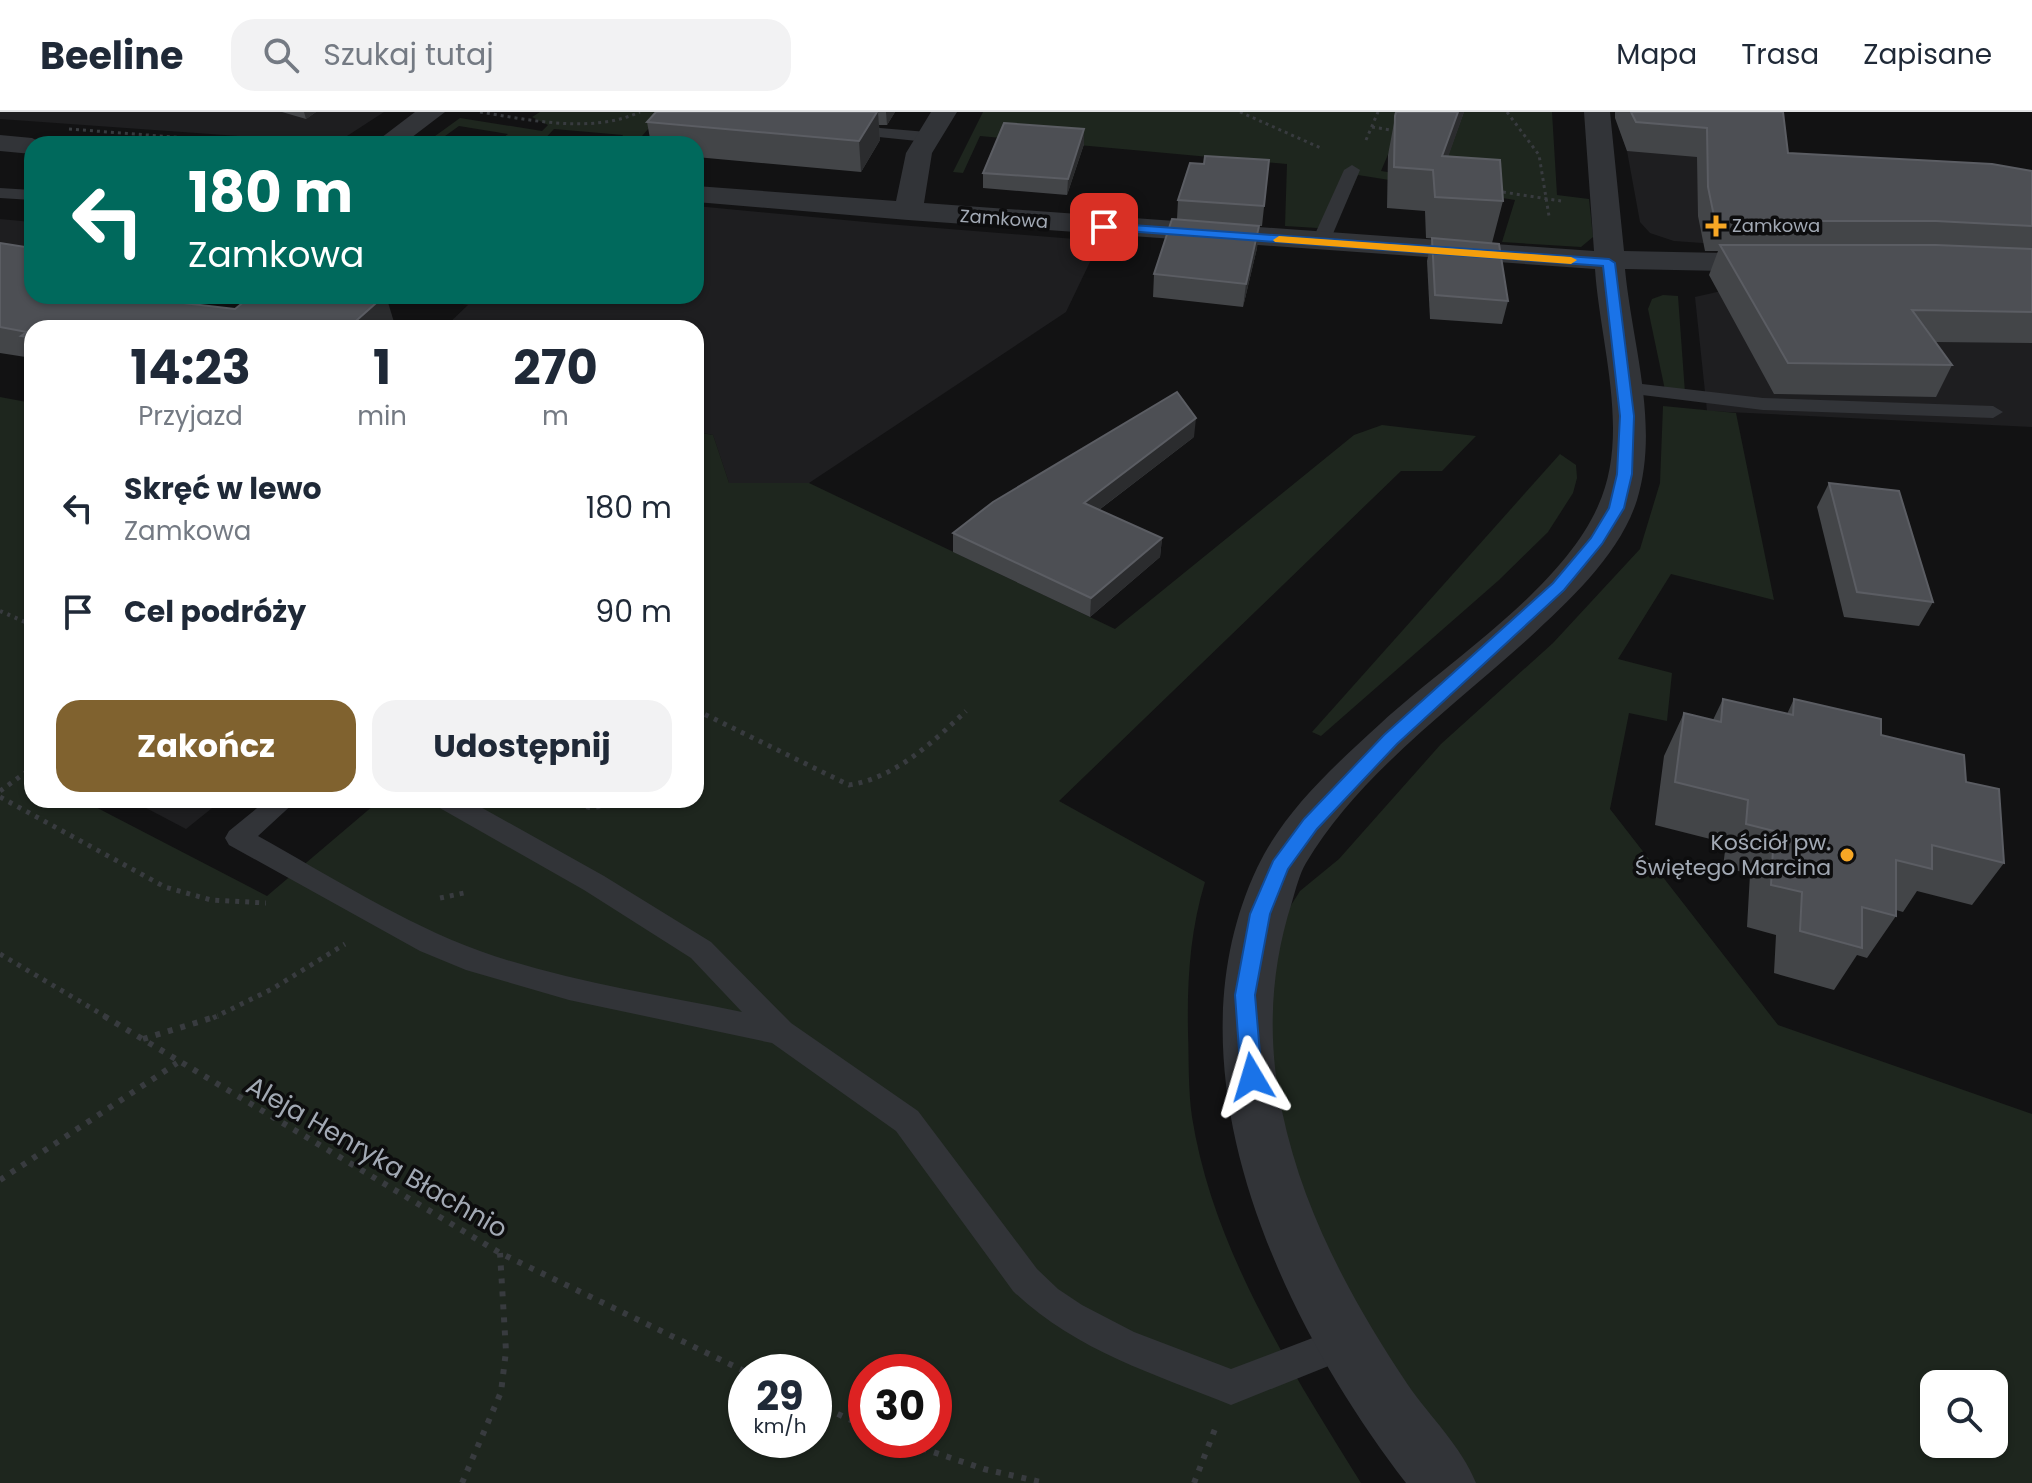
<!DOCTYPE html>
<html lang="pl">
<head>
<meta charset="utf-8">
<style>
	:root { --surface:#fff; --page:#f2f2f3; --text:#1f2937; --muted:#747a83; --line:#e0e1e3; --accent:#80622f }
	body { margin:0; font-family:Poppins,sans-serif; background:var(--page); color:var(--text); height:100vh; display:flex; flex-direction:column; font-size:30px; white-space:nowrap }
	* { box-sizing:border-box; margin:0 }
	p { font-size:26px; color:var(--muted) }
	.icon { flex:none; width:44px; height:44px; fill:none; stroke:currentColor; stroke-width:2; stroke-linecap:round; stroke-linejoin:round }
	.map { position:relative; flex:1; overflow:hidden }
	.side { position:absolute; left:24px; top:208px; width:680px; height:488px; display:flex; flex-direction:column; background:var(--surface); border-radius:24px; box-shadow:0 2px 6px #0004 }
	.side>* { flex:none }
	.top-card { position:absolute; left:24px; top:24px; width:680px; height:168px; border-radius:24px; box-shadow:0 2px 6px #0004; background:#00695c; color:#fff; overflow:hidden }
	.tools { position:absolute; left:1920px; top:1258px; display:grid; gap:16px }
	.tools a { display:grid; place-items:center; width:88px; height:88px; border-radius:16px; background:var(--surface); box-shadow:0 2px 6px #0004; font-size:40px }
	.speed { position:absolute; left:728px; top:1242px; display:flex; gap:16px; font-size:40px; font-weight:700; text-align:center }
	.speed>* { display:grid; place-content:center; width:104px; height:104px; border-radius:50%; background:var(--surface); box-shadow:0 2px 6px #0004; line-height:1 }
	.speed small { font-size:20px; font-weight:400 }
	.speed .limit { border:12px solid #d22; background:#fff; color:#111 }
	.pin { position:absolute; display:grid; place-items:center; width:68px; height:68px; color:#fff; margin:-34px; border-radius:16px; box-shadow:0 4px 12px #0006 }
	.me { position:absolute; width:88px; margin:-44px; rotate:353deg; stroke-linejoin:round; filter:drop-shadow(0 0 6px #0008) }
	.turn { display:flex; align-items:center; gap:28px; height:168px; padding:0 32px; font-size:36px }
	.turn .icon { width:104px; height:104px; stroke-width:2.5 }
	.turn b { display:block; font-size:56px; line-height:68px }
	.eta { display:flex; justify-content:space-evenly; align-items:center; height:136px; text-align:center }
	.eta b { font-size:48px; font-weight:700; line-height:56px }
	.button { display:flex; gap:16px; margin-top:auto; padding:16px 32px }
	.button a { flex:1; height:92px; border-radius:24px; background:var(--accent); color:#fff; font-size:32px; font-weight:700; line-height:92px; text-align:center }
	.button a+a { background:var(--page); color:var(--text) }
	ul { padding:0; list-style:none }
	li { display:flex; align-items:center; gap:24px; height:104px; padding:0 32px }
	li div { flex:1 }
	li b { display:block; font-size:30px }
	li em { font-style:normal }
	header { display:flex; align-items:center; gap:48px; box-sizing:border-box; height:112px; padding:0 40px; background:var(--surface); border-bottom:2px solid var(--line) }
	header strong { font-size:38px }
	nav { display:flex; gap:44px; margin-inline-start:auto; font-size:28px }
	.search { width:560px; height:72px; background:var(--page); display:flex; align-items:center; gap:20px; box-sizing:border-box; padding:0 28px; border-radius:24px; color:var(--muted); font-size:30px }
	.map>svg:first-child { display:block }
</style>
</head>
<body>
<header>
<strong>Beeline</strong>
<div class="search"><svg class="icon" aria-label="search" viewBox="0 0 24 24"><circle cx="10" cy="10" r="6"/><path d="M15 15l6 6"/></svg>Szukaj tutaj</div>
<nav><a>Mapa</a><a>Trasa</a><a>Zapisane</a></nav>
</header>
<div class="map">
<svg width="2032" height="1371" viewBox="0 0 2032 1371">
	<rect width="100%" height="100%" fill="#121213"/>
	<g fill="#1e1e20">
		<path d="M 0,0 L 384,0 L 344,26 L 324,30 L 0,7 Z"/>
		<path d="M 1620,19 L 1737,29 L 1744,134 L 1674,129 L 1650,121 L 1640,110 L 1627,39 Z"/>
		<path d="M 696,94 L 887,112 L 1100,129 L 1066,200 L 809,371 L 729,371 L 713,323 L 696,320 L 696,216 L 444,216 L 468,193 L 415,184 L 696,184 Z"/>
		<path d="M 0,107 L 32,110 L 32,161 L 0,156 Z"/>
		<path d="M 1717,180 L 2032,184 L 2032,315 L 1707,299 L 1695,185 Z"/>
		<path d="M 131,688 L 222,688 L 186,717 Z"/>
	</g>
	<g fill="#1e261e" fill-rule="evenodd">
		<path d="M 540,0 L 663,0 L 635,32 L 617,32 L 623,23 L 554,17 L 540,32 L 495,32 L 508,22 L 459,14 L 434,32 L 424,32 L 460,6 L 542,19 L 548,13 L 532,5 Z"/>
		<path d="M 983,0 L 1406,0 L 1381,59 L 1439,68 L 1464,0 L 1552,0 L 1557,83 L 1589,87 L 1593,125 L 1581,135 L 1502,130 L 1515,88 L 1358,63 L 1334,117 L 1285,114 L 1287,52 L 980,24 L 963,61 L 953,60 Z"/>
		<path d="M 1663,183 L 1678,184 L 1685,281 L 1665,278 L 1648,197 L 1652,187 Z"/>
		<path d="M 0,285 L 32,291 L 32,688 L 82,688 L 267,784 L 380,688 L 696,688 L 696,320 L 713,323 L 729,371 L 809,371 L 1115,517 L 1354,323 L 1382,313 L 1476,324 L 1442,359 L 1401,359 L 1059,689 L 1205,770 C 1190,819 1187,869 1188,920 C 1189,948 1188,977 1192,1005 C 1213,1138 1291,1258 1361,1371 L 0,1371 ZM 746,1260 L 814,1260 L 814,1328 L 746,1328 ZM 866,1260 L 934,1260 L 934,1328 L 866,1328 Z"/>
		<path d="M 1663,294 L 1736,301 L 1774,488 L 1671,462 L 1618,547 L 1672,561 L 1667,609 L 1629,601 L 1610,697 L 1778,913 L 2032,1002 L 2032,1371 L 1473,1371 L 1414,1303 L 1302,1094 L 1263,914 L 1269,828 L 1300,779 L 1339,747 L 1441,632 L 1553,531 L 1640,437 L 1660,371 ZM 1934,1272 L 1994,1272 L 1994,1332 L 1934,1332 Z"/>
		<path d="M 1560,342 L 1576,353 L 1577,366 L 1573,381 L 1548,420 L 1499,468 L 1321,624 L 1312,620 Z"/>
	</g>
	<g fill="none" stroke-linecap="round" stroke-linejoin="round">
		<g stroke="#383b3f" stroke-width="3" stroke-dasharray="3 4" stroke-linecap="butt">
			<path d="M 480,0 C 530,8 592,22 640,0"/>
			<path d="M 1240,0 L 1323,37"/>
			<path d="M 1507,0 L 1539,43 L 1549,104"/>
			<path d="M 1372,15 L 1391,18"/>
			<path d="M 69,17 L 265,32"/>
			<path d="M 1366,28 L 1378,0"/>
			<path d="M 1496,79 L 1561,89"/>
		</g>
		<path stroke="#383b3f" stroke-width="4" stroke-dasharray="3 5" stroke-linecap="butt" d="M 0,499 L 32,513"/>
		<g stroke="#383b3f" stroke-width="5" stroke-dasharray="4 6" stroke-linecap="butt">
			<path d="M 696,598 L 849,673 C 895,666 933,630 966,599"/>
			<path d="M 0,679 L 32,656"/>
			<path d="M 0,685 L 165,775 L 211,788 L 266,791"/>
			<path d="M 557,688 L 592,696 L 627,688"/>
			<path d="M 440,786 L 464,781"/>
			<path d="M 0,842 L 108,906"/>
			<path d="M 213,906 L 272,877 L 345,832"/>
		</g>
		<g stroke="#383b3f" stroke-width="6" stroke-dasharray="5 8" stroke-linecap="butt">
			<path d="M 104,904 L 500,1141 L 746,1260"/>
			<path d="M 143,927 L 218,904"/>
			<path d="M 0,1068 L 177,951"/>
			<path d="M 814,1291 L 866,1315"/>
			<path d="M 897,1328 L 984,1357 L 1045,1371"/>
			<path d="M 462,1371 L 501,1280 L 506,1239 L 500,1141"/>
			<path d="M 1194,1371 L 1215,1317"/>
		</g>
		<g fill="#323438" fill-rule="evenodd">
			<path d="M 845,13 L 927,20 L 935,25 L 927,30 L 840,21 L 840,15 Z"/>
			<path d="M 1352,53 L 1360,58 L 1329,131 L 1326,135 L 1314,135 L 1311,131 L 1344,58 Z"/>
			<path d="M 0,76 L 32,78 L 32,88 L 0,86 Z"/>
			<path d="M 1625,270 L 1763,286 L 1993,294 L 2003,300 L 1993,306 L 1763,298 L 1618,280 L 1615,276 L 1618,272 Z"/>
			<path d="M 267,688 L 297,688 L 258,724 C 330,764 403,811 480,839 C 564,869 655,882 742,900 L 691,846 L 584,778 L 438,695 L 434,688 L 468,688 L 604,764 L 711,830 L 791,911 L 918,999 L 1037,1157 L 1058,1177 L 1082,1193 L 1134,1220 L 1231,1257 L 1344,1214 L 1356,1219 L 1361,1231 L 1356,1243 L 1231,1293 C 1154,1262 1074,1238 1013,1179 L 896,1019 L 772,931 L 569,888 L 466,858 L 420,839 L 229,733 L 225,726 L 229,719 Z"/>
		</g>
		<g fill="#323438" fill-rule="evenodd">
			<path d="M 415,0 L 445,0 L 403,32 L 373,32 Z"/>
			<path d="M 931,0 L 957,0 L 932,41 L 924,91 L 1594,139 L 1584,0 L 1610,0 L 1624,139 L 1775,142 L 1785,145 L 1790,151 L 1785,157 L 1775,160 L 1625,157 C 1632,232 1660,313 1637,388 C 1620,442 1570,488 1529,526 C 1454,594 1358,663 1306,751 C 1299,763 1296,777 1292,790 C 1270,858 1267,929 1282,999 C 1303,1100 1352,1189 1408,1273 C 1431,1306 1461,1334 1476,1371 L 1406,1371 C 1281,1209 1162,958 1257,756 C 1284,699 1334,654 1380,612 C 1447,550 1561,478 1598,394 C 1631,322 1600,232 1595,157 L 908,108 L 696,90 L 696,74 L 896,89 L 906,41 Z"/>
			<path d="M 0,23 L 32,26 L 44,32 L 32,32 L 32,42 L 0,39 Z"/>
		</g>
	</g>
	<g fill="#434548">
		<path d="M 282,0 L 316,0 L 306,7 Z"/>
		<path d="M 656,0 L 895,0 L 887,13 L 879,13 L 880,28 L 861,60 L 696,45 L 696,32 L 651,32 L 647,10 Z"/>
		<path d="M 1396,0 L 1464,0 L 1448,44 L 1503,89 L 1492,131 L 1426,126 L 1425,99 L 1387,96 L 1388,43 Z"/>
		<path d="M 1615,0 L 1783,0 L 1788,41 L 2032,59 L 2032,231 L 1935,230 L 1952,253 L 1936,285 L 1774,282 L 1709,163 L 1718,139 L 1705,139 L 1698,104 L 1697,45 L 1627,39 L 1615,6 Z"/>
		<path d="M 1084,17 L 1084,32 L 1067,83 L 983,76 L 983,61 Z"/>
		<path d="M 1269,48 L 1262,114 L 1259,114 L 1257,136 L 1243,195 L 1153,185 L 1154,162 L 1177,107 L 1178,88 L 1204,52 Z"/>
		<path d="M 1432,126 L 1508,189 L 1502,212 L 1430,207 L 1427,149 Z"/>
		<path d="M 0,131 L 32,184 L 183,191 L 235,197 L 394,210 L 32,216 L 32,246 L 0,241 Z"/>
		<path d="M 1194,325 L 1099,398 L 1162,426 L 1160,445 L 1090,505 L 953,440 L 953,421 Z"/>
		<path d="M 1829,371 L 1933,490 L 1919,514 L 1844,505 L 1817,395 Z"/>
		<path d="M 1723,587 L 1787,602 L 1794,587 L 1881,623 L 1966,670 L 2004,751 L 1972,793 L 1917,779 L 1903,800 L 1896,798 L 1896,804 L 1867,846 L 1857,843 L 1834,878 L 1774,861 L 1776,823 L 1747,815 L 1750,762 L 1723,755 L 1726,731 L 1655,713 L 1664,644 L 1684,601 L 1713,608 Z"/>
		<path d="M 196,688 L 216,688 L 208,694 Z"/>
	</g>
	<g fill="#2b2c2e">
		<path d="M 304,0 L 316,0 L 306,7 Z"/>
		<path d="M 877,0 L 878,0 L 880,28 L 861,60 L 859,29 Z"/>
		<path d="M 886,0 L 895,0 L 887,13 Z"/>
		<path d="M 1458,0 L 1464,0 L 1434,85 L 1442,44 Z"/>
		<path d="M 1084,17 L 1084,32 L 1067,83 L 1068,67 Z"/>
		<path d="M 1259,114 L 1257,136 L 1243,195 L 1246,172 Z"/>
		<path d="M 384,184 L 386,184 L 394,210 L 388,216 L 348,216 Z"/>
		<path d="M 1196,306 L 1194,325 L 1083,410 L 1084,391 Z"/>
		<path d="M 1162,426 L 1160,445 L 1090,505 L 1091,486 Z"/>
		<path d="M 205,688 L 216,688 L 208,694 Z"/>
	</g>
	<g fill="#4d4f54" stroke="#5b5d63" stroke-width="2">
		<path d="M 656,0 L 877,0 L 859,29 L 647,10 Z"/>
		<path d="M 1396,0 L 1458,0 L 1442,44 L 1500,48 L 1503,89 L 1435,85 L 1433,58 L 1394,55 L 1395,4 Z"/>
		<path d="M 1631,0 L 1783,0 L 1788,41 L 1992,52 L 2032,59 L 2032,114 L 1936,109 L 1715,109 L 1708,75 L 1707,16 L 1636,10 Z"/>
		<path d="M 1004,11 L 1084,17 L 1068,67 L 983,61 Z"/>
		<path d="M 1205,44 L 1269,48 L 1264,94 L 1178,88 L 1190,51 L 1204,52 Z"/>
		<path d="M 1172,107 L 1259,114 L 1246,172 L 1154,162 Z"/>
		<path d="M 1432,126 L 1499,132 L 1508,189 L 1435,183 Z"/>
		<path d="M 0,131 L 32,136 L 32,184 L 146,184 L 183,191 L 235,197 L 251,184 L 384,184 L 348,216 L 32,216 L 32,226 L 21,224 L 27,220 L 0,215 Z"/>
		<path d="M 1720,133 L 1936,133 L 2032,137 L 2032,200 L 1912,198 L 1952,253 L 1788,251 Z"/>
		<path d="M 1177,280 L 1196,306 L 1084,391 L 1162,426 L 1091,486 L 953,421 L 993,390 Z"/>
		<path d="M 1829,371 L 1899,379 L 1933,490 L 1857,480 Z"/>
		<path d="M 1723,587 L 1793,603 L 1794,587 L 1881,607 L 1881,623 L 1964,643 L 1966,670 L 1999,677 L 2004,751 L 1932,733 L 1932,757 L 1896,748 L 1896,804 L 1862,795 L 1862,836 L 1800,819 L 1802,780 L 1771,773 L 1774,719 L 1746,712 L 1748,688 L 1675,670 L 1684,601 L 1721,610 Z"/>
	</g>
	<path fill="#1a73e8" stroke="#114b97" stroke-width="2" d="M 1104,111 L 1609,147 L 1615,151 L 1634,304 L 1632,362 L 1624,396 L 1602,432 L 1564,478 L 1397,632 L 1317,717 L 1288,757 L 1270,802 L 1255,883 L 1262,965 L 1259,972 L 1252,974 L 1244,972 L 1241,965 L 1235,883 L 1250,802 L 1273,749 L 1304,707 L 1384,623 L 1553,471 L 1591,426 L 1609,396 L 1617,362 L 1620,304 L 1603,154 L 1099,117 L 1099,112 Z"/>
	<path fill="#f59e0b" d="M 1279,124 L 1571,145 L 1577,148 L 1571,152 L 1275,130 L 1273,128 Z"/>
	<g fill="#f7a725" stroke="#0d0d0e" stroke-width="3">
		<path d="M1712 102h8v8h8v8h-8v8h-8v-8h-8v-8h8z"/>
		<circle cx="1847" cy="743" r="8"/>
	</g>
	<g text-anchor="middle" stroke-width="7" stroke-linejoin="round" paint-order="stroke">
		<g font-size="18" fill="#a2a9b4" stroke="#0d0d0e">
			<text transform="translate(1004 107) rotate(4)" y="6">Zamkowa</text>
		</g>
		<g font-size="18" fill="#a2a9b4" stroke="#0d0d0e" text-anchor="start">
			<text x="1732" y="120">Zamkowa</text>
		</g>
		<g font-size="22" fill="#a2a9b4" stroke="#0d0d0e" text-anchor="end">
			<text x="1831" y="738">Kościół pw.<tspan x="1831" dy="25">Świętego Marcina</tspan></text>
		</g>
		<g font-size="26" fill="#a2a9b4" stroke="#0d0d0e">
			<text transform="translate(377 1045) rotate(30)" y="9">Aleja Henryka Błachnio</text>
		</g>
	</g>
</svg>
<div class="tools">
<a><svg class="icon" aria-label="search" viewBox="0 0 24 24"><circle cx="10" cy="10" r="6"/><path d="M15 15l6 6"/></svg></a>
</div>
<div class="speed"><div>29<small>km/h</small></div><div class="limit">30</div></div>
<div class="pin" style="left:1104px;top:115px;background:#d93025"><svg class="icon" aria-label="arrive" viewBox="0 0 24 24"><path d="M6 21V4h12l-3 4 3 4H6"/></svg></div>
<svg class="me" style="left:1252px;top:965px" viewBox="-20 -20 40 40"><path d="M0-17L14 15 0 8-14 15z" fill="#1a73e8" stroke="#fff" stroke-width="4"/></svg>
<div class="top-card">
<div class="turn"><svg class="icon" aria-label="left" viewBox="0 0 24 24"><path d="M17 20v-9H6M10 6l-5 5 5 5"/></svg><div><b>180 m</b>Zamkowa</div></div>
</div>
<section class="side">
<div class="eta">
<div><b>14:23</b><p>Przyjazd</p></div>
<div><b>1</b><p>min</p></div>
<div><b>270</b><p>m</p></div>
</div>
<ul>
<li><svg class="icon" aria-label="left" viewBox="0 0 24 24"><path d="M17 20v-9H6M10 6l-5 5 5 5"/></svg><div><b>Skręć w lewo</b><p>Zamkowa</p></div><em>180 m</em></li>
<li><svg class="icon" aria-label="arrive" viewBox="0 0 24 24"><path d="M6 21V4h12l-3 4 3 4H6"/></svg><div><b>Cel podróży</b></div><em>90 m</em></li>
</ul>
<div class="button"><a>Zakończ</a><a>Udostępnij</a></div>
</section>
</div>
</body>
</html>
